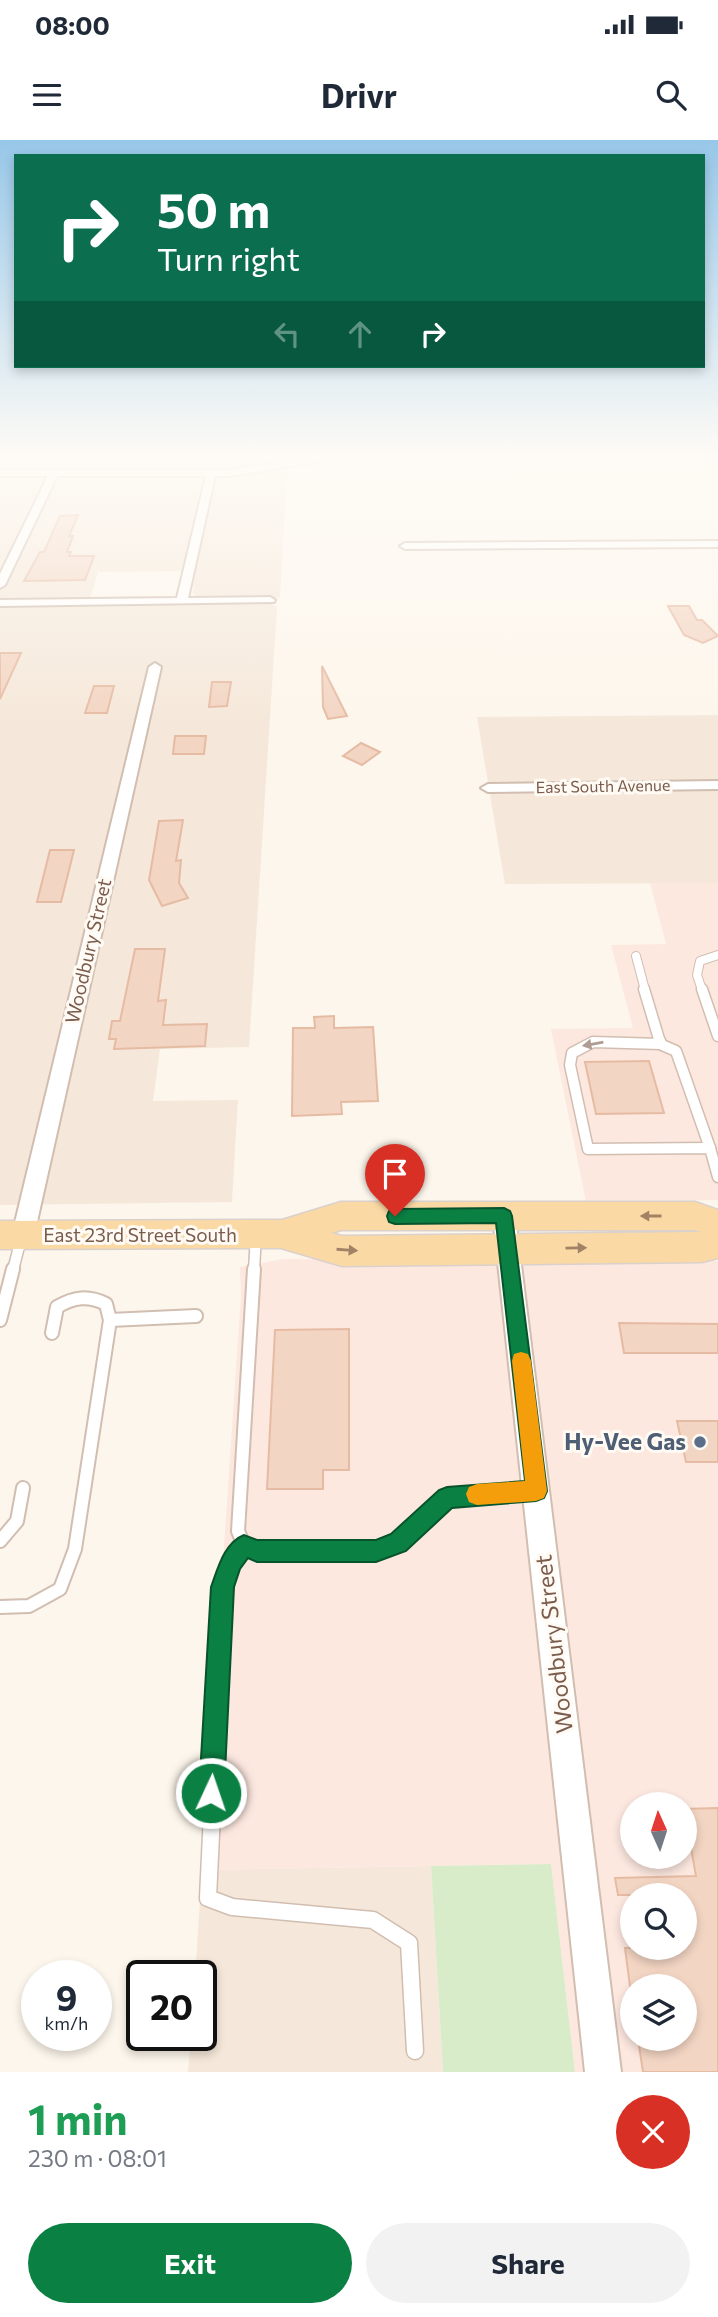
<!DOCTYPE html>
<html lang="en">
<head>
<meta charset="utf-8">
<style>
	:root { --surface:#fff; --page:#f2f2f3; --text:#1f2937; --muted:#747a83; --accent:#0b8043 }
	body { margin:0; font-family:Commissioner,sans-serif; background:var(--page); color:var(--text); height:100vh; display:flex; flex-direction:column; font-size:26px; white-space:nowrap }
	* { box-sizing:border-box; margin:0 }
	p { font-size:23px; color:var(--muted) }
	.icon { flex:none; width:38px; height:38px; fill:none; stroke:currentColor; stroke-width:2; stroke-linecap:round; stroke-linejoin:round }
	.map { position:relative; height:1932px; overflow:hidden }
	.drawer { display:flex; flex-direction:column; background:var(--surface); flex:1 }
	.drawer>* { flex:none }
	.guide { position:absolute; left:14px; top:14px; width:691px; height:214px; border-radius:0px; box-shadow:0 4px 10px #0003; background:#0b6e4f; color:#fff; overflow:hidden }
	.needle { width:46px; rotate:357deg }
	.fabs { position:absolute; left:620px; top:1652px; display:grid; gap:14px }
	.fabs a { display:grid; place-items:center; width:77px; height:77px; border-radius:50%; background:var(--surface); box-shadow:0 4px 10px #0003; font-size:35px }
	.speed { position:absolute; left:21px; top:1820px; display:flex; gap:14px; font-size:35px; font-weight:700; text-align:center }
	.speed>* { display:grid; place-content:center; width:91px; height:91px; border-radius:50%; background:var(--surface); box-shadow:0 4px 10px #0003; line-height:1 }
	.speed small { font-size:18px; font-weight:400 }
	.speed .limit { border:4px solid #111; border-radius:10px; background:#fff; color:#111 }
	.pin { position:absolute; display:grid; place-items:center; width:60px; height:60px; color:#fff; margin:-72px -30px; border-radius:50% 50% 50% 0; rotate:-45deg; box-shadow:0 0 7px #0007 }
	.pin .icon { rotate:45deg }
	.me { position:absolute; width:77px; margin:-38px; rotate:3deg; stroke-linejoin:round; filter:drop-shadow(0 0 5px #0008) }
	.turn { display:flex; align-items:center; gap:24px; height:147px; padding:0 28px; font-size:32px }
	.turn .icon { width:91px; height:91px; stroke-width:2.5 }
	.turn b { display:block; font-size:49px; line-height:60px }
	.lanes { display:flex; align-items:center; height:66px; padding:0 28px; background:#0003; justify-content:center; gap:35px; direction:ltr }
	.lanes .off { opacity:.35 }
	.round { display:grid; place-items:center; flex:none; width:74px; height:74px; border-radius:37px; background:var(--page) }
	.headline { display:flex; align-items:center; justify-content:space-between; height:119px; padding:0 28px }
	h1 { font-size:42px; font-weight:700; line-height:52px; color:#1e9e55 }
	.cta { display:flex; gap:14px; margin-top:auto; padding:14px 28px }
	.cta a { flex:1; height:80px; border-radius:42px; background:var(--accent); color:#fff; font-size:28px; font-weight:700; line-height:80px; text-align:center }
	.cta a+a { background:var(--page); color:var(--text) }
	.status { display:flex; justify-content:space-between; align-items:center; height:49px; padding:0 35px; background:var(--surface); direction:ltr }
	.status svg { height:19px; fill:currentColor }
	header { display:flex; justify-content:space-between; align-items:center; height:91px; padding:0 28px; background:var(--surface); font-size:32px; font-weight:700 }
	.map>svg:first-child { display:block }
</style>
</head>
<body>
<div class="status"><b>08:00</b><svg viewBox="0 0 49 12"><path d="M0 12V9h3v3zM5 12V6h3v6zM10 12V3h3v9zM15 12V0h3v12zM26 1h20v11H26zM47 4h2v5h-2z"/></svg></div>
<header><svg class="icon" aria-label="menu" viewBox="0 0 24 24"><path d="M4 6h16M4 12h16M4 18h16"/></svg>Drivr<svg class="icon" aria-label="search" viewBox="0 0 24 24"><circle cx="10" cy="10" r="6"/><path d="M15 15l6 6"/></svg></header>
<div class="map">
<svg width="718" height="1932" viewBox="0 0 718 1932">
	<rect width="100%" height="100%" fill="#fdf6ec"/>
	<g fill="#f5e8da">
		<path d="M 0,315 L 325,315 L 243,330 L 0,331 Z"/>
		<path d="M 287,333 L 280,458 L 197,457 L 193,453 L 195,431 L 98,432 L 90,458 L 0,459 L 0,335 Z"/>
		<path d="M 257,461 L 270,463 L 277,467 L 249,907 L 160,909 L 153,961 L 238,960 L 232,1062 L 0,1065 L 0,465 Z"/>
		<path d="M 718,575 L 718,743 L 505,744 L 477,577 Z"/>
		<path d="M 431,1726 L 443,1932 L 188,1932 L 191,1895 L 201,1895 L 201,1836 L 195,1836 L 202,1730 Z"/>
	</g>
	<g fill="#fde8e0" fill-rule="evenodd">
		<path d="M 650,743 L 718,743 L 718,1060 L 586,1062 L 551,889 L 633,888 L 611,805 L 666,804 Z"/>
		<path d="M 283,1119 L 718,1121 L 718,1932 L 575,1932 L 551,1724 L 202,1730 L 241,1156 L 240,1127 ZM 632,1664 L 684,1664 L 684,1717 L 632,1717 ZM 632,1755 L 684,1755 L 684,1808 L 632,1808 ZM 632,1846 L 684,1846 L 684,1899 L 632,1899 Z"/>
	</g>
	<path fill="#d8ecc9" d="M 551,1724 L 575,1932 L 443,1932 L 431,1726 Z"/>
	<g fill="#f3d5c3" stroke="#e6bba3" stroke-width="2">
		<path d="M 78,375 L 69,396 L 73,396 L 67,412 L 71,412 L 69,416 L 94,416 L 85,440 L 24,441 L 40,412 L 44,412 L 60,376 Z"/>
		<path d="M 668,466 L 689,466 L 697,480 L 702,480 L 718,496 L 703,503 L 684,495 Z"/>
		<path d="M 0,513 L 21,513 L 0,559 Z"/>
		<path d="M 322,526 L 347,576 L 328,579 L 323,567 Z"/>
		<path d="M 212,542 L 231,542 L 227,566 L 209,567 Z"/>
		<path d="M 94,546 L 114,546 L 107,573 L 85,573 Z"/>
		<path d="M 175,596 L 206,596 L 204,614 L 173,614 Z"/>
		<path d="M 361,603 L 380,612 L 362,625 L 343,616 Z"/>
		<path d="M 183,680 L 176,721 L 181,720 L 179,743 L 188,758 L 162,766 L 149,740 L 159,681 Z"/>
		<path d="M 50,710 L 74,710 L 61,762 L 37,762 Z"/>
		<path d="M 135,809 L 165,809 L 158,861 L 166,860 L 163,885 L 207,884 L 205,906 L 114,909 L 116,899 L 109,899 L 112,881 L 120,881 Z"/>
		<path d="M 334,876 L 334,888 L 373,887 L 378,961 L 341,962 L 342,974 L 292,976 L 293,888 L 315,888 L 314,877 Z"/>
		<path d="M 649,921 L 664,973 L 596,974 L 585,922 Z"/>
		<path d="M 619,1183 L 718,1184 L 718,1213 L 624,1213 Z"/>
		<path d="M 349,1189 L 349,1330 L 323,1330 L 323,1349 L 267,1349 L 275,1190 Z"/>
		<path d="M 677,1281 L 718,1281 L 718,1322 L 686,1322 Z"/>
		<path d="M 718,1668 L 718,1932 L 643,1932 L 638,1899 L 684,1899 L 684,1846 L 630,1846 L 625,1808 L 684,1808 L 684,1755 L 618,1755 L 615,1738 L 696,1736 L 684,1669 Z"/>
	</g>
	<g fill="none" stroke-linecap="round" stroke-linejoin="round">
		<defs>
			<g id="lane-far3">
				<path d="M 636,816 L 645,850"/>
				<path d="M 702,850 L 697,835 L 700,821 L 718,815"/>
			</g>
			<g id="lane-far2">
				<path d="M 644,849 L 659,899 L 662,905 L 676,911 L 710,1008"/>
				<path d="M 702,849 L 718,896"/>
				<path d="M 661,904 L 593,902 L 572,913 L 570,925 L 588,1009 L 710,1008 L 718,1037"/>
				<path d="M 13,1130 L 21,1099"/>
				<path d="M 254,1130 L 256,1095"/>
			</g>
			<g id="lane-far1">
				<path d="M 254,1129 L 238,1391 L 244,1406 L 257,1411 L 376,1411 L 398,1403 L 447,1358 L 533,1351"/>
				<path d="M 0,1180 L 13,1129"/>
				<path d="M 110,1180 L 196,1176"/>
				<path d="M 0,1401 L 17,1381 L 23,1348"/>
				<path d="M 0,1467 L 29,1466 L 60,1449 L 75,1409 L 110,1180 L 106,1164 C 88,1155 74,1157 57,1167 L 52,1193"/>
				<path d="M 221,1485 C 223,1452 223,1433 244,1406"/>
			</g>
			<path id="lane" d="M 221,1483 L 208,1758 L 232,1767 L 373,1780 L 409,1803 L 415,1911"/>
			<g id="street">
				<path d="M 324,315 L 718,315 L 718,319 L 327,320 L 231,336 L 215,336 L 188,458 L 270,457 L 275,460 L 274,462 L 0,466 L 0,460 L 177,458 L 206,336 L 57,336 L 5,445 L 0,448 L 0,434 L 48,336 L 0,336 L 0,330 L 231,330 Z"/>
				<path d="M 718,401 L 718,407 L 405,409 L 400,406 L 405,403 Z"/>
				<path d="M 155,523 L 161,527 L 34,1095 L 31,1102 L 23,1104 L 15,1102 L 12,1095 L 149,527 Z"/>
				<path d="M 718,641 L 718,649 L 488,652 L 481,648 L 488,644 Z"/>
				<path d="M 504,1067 L 511,1070 L 515,1076 L 621,1932 L 585,1932 L 493,1076 L 497,1070 Z"/>
			</g>
			<path id="primary" d="M 341,1062 L 695,1062 L 718,1070 L 718,1118 L 702,1122 L 342,1126 L 281,1108 L 0,1109 L 0,1081 L 282,1080 ZM 341,1090 L 695,1090 L 701,1092 L 342,1096 L 331,1093 Z"/>
		</defs>
		<use href="#lane-far3" stroke="#d1beb0" stroke-width="10"/>
		<use href="#lane-far2" stroke="#d1beb0" stroke-width="13"/>
		<use href="#lane-far1" stroke="#d1beb0" stroke-width="16"/>
		<use href="#lane" stroke="#d1beb0" stroke-width="19"/>
		<use href="#street" stroke="#d1beb0" stroke-width="4"/>
		<use href="#primary" stroke="#dad1cd" stroke-width="3"/>
		<use href="#lane-far3" stroke="#fff" stroke-width="8"/>
		<use href="#lane-far2" stroke="#fff" stroke-width="10"/>
		<use href="#lane-far1" stroke="#fff" stroke-width="12"/>
		<use href="#lane" stroke="#fff" stroke-width="16"/>
		<use href="#street" fill="#fff" fill-rule="evenodd"/>
		<use href="#primary" fill="#fbd9a5" fill-rule="evenodd"/>
	</g>
	<defs><path id="oneway-solid" d="M-6-.8H1V-3.2L6.5 0L1 3.2V.8H-6Z" transform="scale(1.75)"/></defs>
	<use fill="#af9d94" href="#oneway-solid" transform="translate(593 904) rotate(170)"/>
	<g fill="#a18267">
		<use href="#oneway-solid" transform="translate(651 1076) rotate(-180)"/>
		<use href="#oneway-solid" transform="translate(576 1108) rotate(-1)"/>
		<use href="#oneway-solid" transform="translate(347 1110) rotate(4)"/>
	</g>
	<linearGradient id="sky" x2="0" y2="1"><stop stop-color="#97c7e8"/><stop offset="0.54" stop-color="#fefbf6"/><stop offset="1" stop-color="#fefbf6" stop-opacity="0"/></linearGradient>
	<rect width="718" height="585" fill="url(#sky)"/>
	<path fill="#0b8043" stroke="#07532c" stroke-width="2" d="M 504,1068 L 510,1071 L 512,1076 L 547,1351 L 544,1358 L 536,1361 L 452,1368 L 406,1411 L 376,1422 L 257,1422 L 248,1418 L 240,1429 L 234,1447 L 224,1653 L 220,1662 L 211,1666 L 202,1662 L 199,1653 L 211,1447 C 218,1428 224,1403 244,1395 L 257,1400 L 376,1400 L 391,1394 L 439,1350 L 447,1347 L 525,1341 L 496,1083 L 395,1084 L 389,1082 L 387,1076 L 389,1071 L 395,1069 Z"/>
	<path fill="#f59e0b" d="M 521,1212 L 528,1214 L 531,1221 L 547,1351 L 544,1358 L 536,1361 L 477,1365 L 469,1362 L 466,1354 L 469,1347 L 477,1344 L 525,1341 L 512,1221 L 514,1214 Z"/>
	<circle fill="#5c6f8a" stroke="#fffaf3" stroke-width="2.5" cx="700" cy="1302" r="7"/>
	<g text-anchor="middle" stroke-width="6" stroke-linejoin="round" paint-order="stroke">
		<g font-size="16" fill="#7a5c4d" stroke="#fffaf3">
			<text transform="translate(603 646) rotate(-1)" y="6">East South Avenue</text>
		</g>
		<g font-size="19" fill="#7a5c4d" stroke="#fffaf3">
			<text transform="translate(88 811) rotate(-77)" y="7">Woodbury Street</text>
			<text x="140" y="1102">East 23rd Street South</text>
		</g>
		<g font-size="23" font-weight="bold" fill="#4e5e75" stroke="#fffaf3" text-anchor="end">
			<text x="686" y="1310">Hy-Vee Gas</text>
		</g>
		<g font-size="23" fill="#7a5c4d" stroke="#fffaf3">
			<text transform="translate(554 1504) rotate(-97)" y="8">Woodbury Street</text>
		</g>
	</g>
</svg>
<div class="fabs">
<a><svg class="needle" viewBox="-14 -14 28 28"><path d="M0-13l5 13h-10z" fill="#e53935"/><path d="M0 13l5-13h-10z" fill="#747a83"/></svg></a>
<a><svg class="icon" aria-label="search" viewBox="0 0 24 24"><circle cx="10" cy="10" r="6"/><path d="M15 15l6 6"/></svg></a>
<a><svg class="icon" aria-label="layers" viewBox="0 0 24 24"><path d="M12 4l9 5-9 5-9-5zM3 14l9 5 9-5"/></svg></a>
</div>
<div class="speed"><div>9<small>km/h</small></div><div class="limit">20</div></div>
<div class="pin" style="left:395px;top:1076px;background:#d93025"><svg class="icon" aria-label="arrive" viewBox="0 0 24 24"><path d="M6 21V4h12l-3 4 3 4H6"/></svg></div>
<svg class="me" style="left:211px;top:1653px" viewBox="-20 -20 40 40"><circle r="17" fill="#0b8043" stroke="#fff" stroke-width="3"/><path d="M0-11L8 9 0 5-8 9z" fill="#fff"/></svg>
<div class="guide">
<div class="turn"><svg class="icon" aria-label="right" viewBox="0 0 24 24"><path d="M7 20v-9h11M14 6l5 5-5 5"/></svg><div><b>50 m</b>Turn right</div></div>
<div class="lanes"><svg class="icon off" aria-label="left" viewBox="0 0 24 24"><path d="M17 20v-9H6M10 6l-5 5 5 5"/></svg><svg class="icon off" aria-label="ahead" viewBox="0 0 24 24"><path d="M12 20V5M6 11l6-6 6 6"/></svg><svg class="icon" aria-label="right" viewBox="0 0 24 24"><path d="M7 20v-9h11M14 6l5 5-5 5"/></svg></div>
</div>
</div>
<section class="drawer">
<div class="headline"><div><h1>1 min</h1><p>230 m · 08:01</p></div><a class="round" style="background:#d93025;color:#fff"><svg class="icon" aria-label="close" viewBox="0 0 24 24"><path d="M6 6l12 12M18 6L6 18"/></svg></a></div>
<div class="cta"><a>Exit</a><a>Share</a></div>
</section>
</body>
</html>
